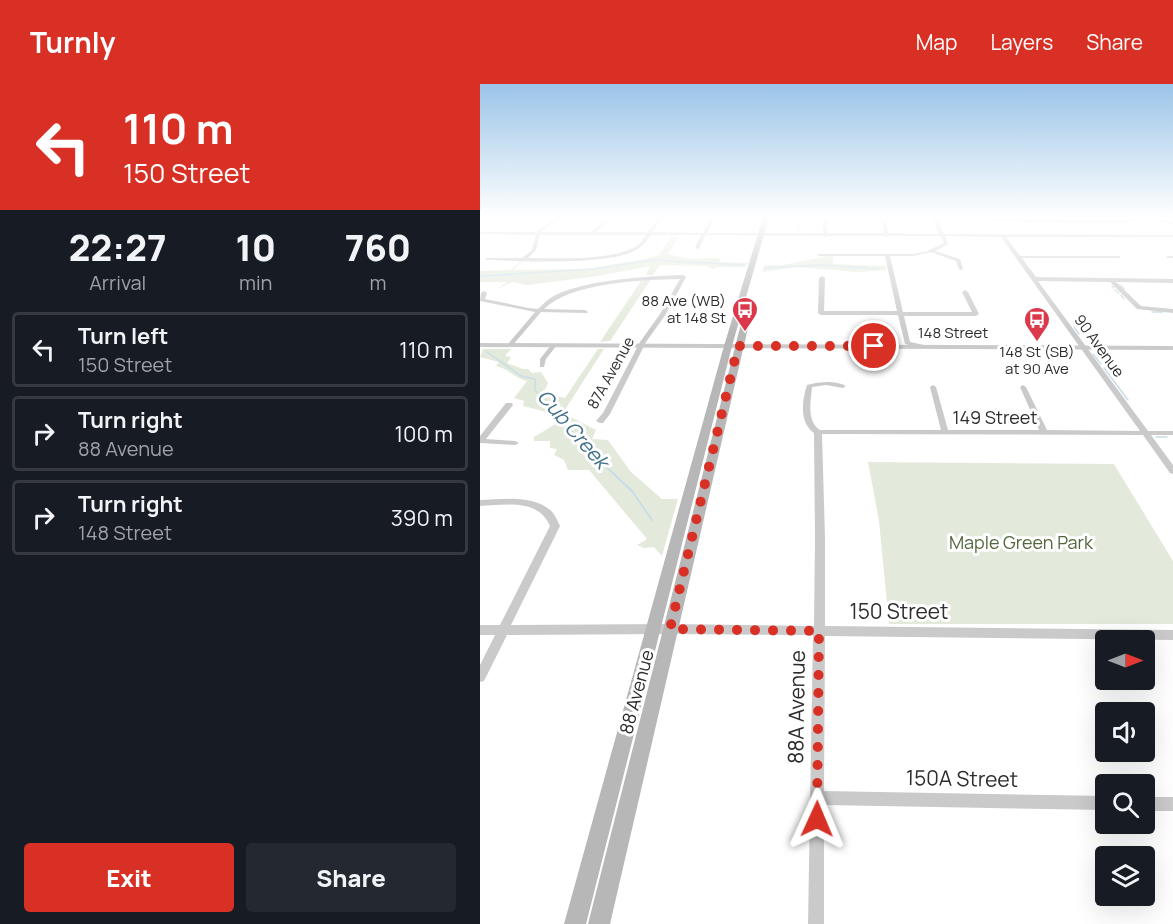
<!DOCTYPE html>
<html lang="en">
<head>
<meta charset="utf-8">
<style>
	:root { --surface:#171b24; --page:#242831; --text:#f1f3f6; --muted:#9ea1a6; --line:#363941; --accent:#d93025 }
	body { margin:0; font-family:Manrope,sans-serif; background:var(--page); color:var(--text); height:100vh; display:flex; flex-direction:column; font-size:22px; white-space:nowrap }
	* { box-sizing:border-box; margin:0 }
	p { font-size:20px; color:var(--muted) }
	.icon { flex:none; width:33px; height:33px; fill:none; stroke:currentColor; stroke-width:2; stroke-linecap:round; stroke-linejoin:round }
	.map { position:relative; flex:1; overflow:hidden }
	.sheet { display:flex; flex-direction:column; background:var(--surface); width:480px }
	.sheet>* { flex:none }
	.hud { background:#d93025; color:#fff; overflow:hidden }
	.needle { width:39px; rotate:90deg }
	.tools { position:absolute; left:615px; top:546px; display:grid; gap:12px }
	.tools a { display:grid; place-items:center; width:60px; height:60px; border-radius:6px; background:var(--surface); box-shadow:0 6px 24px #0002; font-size:30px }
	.pin { position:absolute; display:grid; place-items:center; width:51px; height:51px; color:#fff; margin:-26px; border:3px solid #fff; border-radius:50%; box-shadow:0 2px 6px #0007 }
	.me { position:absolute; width:66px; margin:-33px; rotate:1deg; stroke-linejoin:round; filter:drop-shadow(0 0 4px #0008) }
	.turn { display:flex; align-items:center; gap:21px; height:126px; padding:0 24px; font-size:27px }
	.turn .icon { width:78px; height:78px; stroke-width:2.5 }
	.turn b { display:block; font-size:42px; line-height:51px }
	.eta { display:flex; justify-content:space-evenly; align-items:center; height:102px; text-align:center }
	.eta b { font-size:36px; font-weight:800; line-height:42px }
	.button { display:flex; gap:12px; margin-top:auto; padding:12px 24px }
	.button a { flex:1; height:69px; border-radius:6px; background:var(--accent); color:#fff; font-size:24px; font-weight:800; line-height:69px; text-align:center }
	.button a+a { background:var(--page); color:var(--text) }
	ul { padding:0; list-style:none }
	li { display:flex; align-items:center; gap:18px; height:75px; margin:0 12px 9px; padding:0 12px; border:3px solid var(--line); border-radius:6px }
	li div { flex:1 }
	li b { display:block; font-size:22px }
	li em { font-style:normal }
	header { display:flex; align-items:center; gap:36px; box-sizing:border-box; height:84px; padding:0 30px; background:var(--accent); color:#fff }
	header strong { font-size:28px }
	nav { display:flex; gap:33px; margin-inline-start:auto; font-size:21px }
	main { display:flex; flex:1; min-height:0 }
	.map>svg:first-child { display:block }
</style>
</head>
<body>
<header>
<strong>Turnly</strong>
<nav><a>Map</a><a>Layers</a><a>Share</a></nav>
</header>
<main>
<section class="sheet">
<div class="hud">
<div class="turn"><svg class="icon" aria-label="left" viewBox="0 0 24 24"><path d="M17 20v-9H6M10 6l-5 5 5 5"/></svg><div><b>110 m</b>150 Street</div></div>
</div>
<div class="eta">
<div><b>22:27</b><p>Arrival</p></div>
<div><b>10</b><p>min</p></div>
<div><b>760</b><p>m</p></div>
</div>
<ul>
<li><svg class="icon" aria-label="left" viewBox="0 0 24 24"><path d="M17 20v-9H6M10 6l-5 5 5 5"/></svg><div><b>Turn left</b><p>150 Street</p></div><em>110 m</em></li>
<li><svg class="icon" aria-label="right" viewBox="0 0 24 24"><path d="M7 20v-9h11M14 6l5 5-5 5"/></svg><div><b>Turn right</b><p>88 Avenue</p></div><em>100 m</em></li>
<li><svg class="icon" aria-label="right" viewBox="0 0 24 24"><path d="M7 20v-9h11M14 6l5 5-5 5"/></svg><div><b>Turn right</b><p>148 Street</p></div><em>390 m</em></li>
</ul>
<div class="button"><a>Exit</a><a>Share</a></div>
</section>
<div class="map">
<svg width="693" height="840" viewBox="0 0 693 840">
	<rect width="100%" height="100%" fill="#fff"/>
	<g fill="#e4eadb">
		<path d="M 191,153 L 199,153 L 188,170 L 208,175 L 240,174 L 239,178 L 268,179 L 266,183 L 236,183 L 235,185 L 225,182 L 180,181 L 173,191 L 166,191 L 170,182 L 118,192 L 47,201 L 32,198 L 15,206 L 28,198 L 0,198 L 0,187 L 31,186 L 42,176 L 44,176 L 33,186 L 107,185 L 165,175 L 179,171 Z"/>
		<path d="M 348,172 L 353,172 L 353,180 L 406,182 L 406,186 L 377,188 L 317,183 L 282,188 L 284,181 L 303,181 Z"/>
		<path d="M 171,195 L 130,257 L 120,258 L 161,197 Z"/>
		<path d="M 3,265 L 31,265 L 25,272 L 31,273 L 27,279 L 43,285 L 48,285 L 52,289 L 61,288 L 68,299 L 63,309 L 85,314 L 118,265 L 124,265 L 83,329 L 116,346 L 112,355 L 128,356 L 151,388 L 182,415 L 198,415 L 182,472 L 174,463 L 164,464 L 157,461 L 167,455 L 109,386 L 88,386 L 84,376 L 74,371 L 77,365 L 70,364 L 70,357 L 54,357 L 54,353 L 79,338 L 63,327 L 43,322 L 44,317 L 34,314 L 47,297 C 35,294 27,284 16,282 L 19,278 L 0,273 Z"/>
		<path d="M 388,378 L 634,380 L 693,477 L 693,540 L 409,540 L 399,437 Z"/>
	</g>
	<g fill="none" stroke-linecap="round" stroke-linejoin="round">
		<g stroke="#c8dde9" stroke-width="1.5">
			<path d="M 318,149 L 319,133"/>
			<path d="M 285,184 L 341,181 L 397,185"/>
			<path d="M 0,192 L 114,185 L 173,176 L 264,181"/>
			<path d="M 640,201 L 644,205"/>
			<path d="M 632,202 L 634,204"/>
			<path d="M 635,206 L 639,209"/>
			<path d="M 641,211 L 644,215"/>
			<path d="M 672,228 L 683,228"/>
			<path d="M 594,243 L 599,250"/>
			<path d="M 7,268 L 41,292 L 55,295 L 55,306 L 109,367"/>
			<path d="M 613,270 L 621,280"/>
			<path d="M 624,284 L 648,316"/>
			<path d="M 676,353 L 687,353"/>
		</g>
		<path stroke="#c8dde9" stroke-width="2" d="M 107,365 L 152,407 L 172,436"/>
		<g fill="#cacaca" fill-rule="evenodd">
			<path d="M 78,133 L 82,133 L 61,148 L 111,148 L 129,133 L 133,133 L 116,148 L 168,148 L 179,133 L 183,133 L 172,148 L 223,149 L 231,133 L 235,133 L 227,149 L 343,149 L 343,133 L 347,133 L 347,149 L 404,149 L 402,139 L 395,133 L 399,133 L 406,139 L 409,149 L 459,150 L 452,133 L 456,133 L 464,150 L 693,151 L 693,153 L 526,153 L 540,172 L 639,172 L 641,173 L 639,174 L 542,174 L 556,193 L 693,195 L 693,199 L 636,198 L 661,222 L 693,225 L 693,229 L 657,225 L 630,198 L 558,197 L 668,347 L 693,347 L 693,351 L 671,351 L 693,381 L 693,390 L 690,389 L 663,351 L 342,350 L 345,454 L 345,542 L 693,546 L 693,556 L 345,552 L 344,707 L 626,712 L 626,726 L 344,721 L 344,840 L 328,840 L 333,551 L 190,550 L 27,551 L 4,597 L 0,598 L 0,581 L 15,551 L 0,551 L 0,541 L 20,541 L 70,442 C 58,414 25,421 0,422 L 0,416 C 22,415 57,410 73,429 C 76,433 78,438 80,442 L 31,541 L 190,540 L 334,542 L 335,454 L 334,349 C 319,339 322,316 327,301 C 340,298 354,296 366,302 L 363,304 L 346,301 L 332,303 C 331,317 326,337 340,346 L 461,346 L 450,303 L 453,301 L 456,303 L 468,346 L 559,346 L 540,303 L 543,301 L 546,303 L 567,346 L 660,347 L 521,153 L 465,152 L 468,160 L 455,167 L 480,175 L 483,185 L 481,186 L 479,185 L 476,177 L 451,168 L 433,172 L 410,172 L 423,228 L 492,228 L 482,208 L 485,206 L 488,208 L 499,230 L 496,232 L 424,232 L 430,258 L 444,261 L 444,263 L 442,264 L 425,260 L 418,231 L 341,231 L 338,229 L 339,194 L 342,192 L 345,194 L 344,227 L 417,227 L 405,172 L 339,172 L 337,171 L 339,170 L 433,170 L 445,168 L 464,159 L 460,152 L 409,152 L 407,153 L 405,152 L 347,152 L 345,153 L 343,152 L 226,151 L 219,164 L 217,165 L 215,164 L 221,151 L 171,151 C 167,156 164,161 158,165 C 131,182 41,177 7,176 L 5,175 L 7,174 L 42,174 L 52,166 L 56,151 L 0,150 L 0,148 L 56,148 ZM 60,151 L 166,151 C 163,156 159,162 153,164 C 126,177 77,174 48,174 L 56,166 Z"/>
			<path d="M 660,133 L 669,133 L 693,138 L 693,140 L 665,134 L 644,139 L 506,137 L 504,136 L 506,135 L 644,137 Z"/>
			<rect x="687" y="172" width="6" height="2"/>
			<path d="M 203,191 L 206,193 L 186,230 L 166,258 L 130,330 L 123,339 L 120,339 L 116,337 L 123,329 L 160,258 L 180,230 L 200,195 C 162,196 92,198 64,225 L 105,226 L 108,228 L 107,229 L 61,228 L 32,262 L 30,263 L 27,261 L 28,260 L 55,228 L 0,217 L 1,209 L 4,207 L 7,209 L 5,215 L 49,224 L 58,225 C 62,221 65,218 69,215 C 96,196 169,192 203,191 Z"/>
			<path d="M 72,260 L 77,261 L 66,275 L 64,283 L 60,283 L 60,275 Z"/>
			<path d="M 26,319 L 32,319 L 33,321 L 6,355 L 35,357 L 39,359 L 35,361 L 0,359 L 0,352 Z"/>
			<rect x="664" y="713" width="29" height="14"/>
		</g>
		<path fill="#cacaca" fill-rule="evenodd" d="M 0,259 L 693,262 L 693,266 L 0,263 Z"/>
		<g fill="#b7b7b7" fill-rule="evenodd">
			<path d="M 283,133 L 289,133 L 252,262 L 106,840 L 84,840 L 244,262 Z"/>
			<path d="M 267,216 L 274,218 L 130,840 L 108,840 Z"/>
		</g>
	</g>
	<linearGradient id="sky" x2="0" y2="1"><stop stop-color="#9bc4e8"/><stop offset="0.53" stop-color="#fff"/><stop offset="1" stop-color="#fff" stop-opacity="0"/></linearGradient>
	<rect width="693" height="250" fill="url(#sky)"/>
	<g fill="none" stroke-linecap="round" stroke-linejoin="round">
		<path stroke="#d93025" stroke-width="10" stroke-dasharray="0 18" d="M 337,735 L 339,547 L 190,545 L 258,262 L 394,262"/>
	</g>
	<defs>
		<symbol id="bus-pin" viewBox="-11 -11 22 30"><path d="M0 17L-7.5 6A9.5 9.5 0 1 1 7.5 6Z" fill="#db384b" stroke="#fff"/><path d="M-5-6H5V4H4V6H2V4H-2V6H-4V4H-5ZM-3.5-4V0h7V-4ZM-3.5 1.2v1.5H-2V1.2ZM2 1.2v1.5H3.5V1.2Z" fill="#fff"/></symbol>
	</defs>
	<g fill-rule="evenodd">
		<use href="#bus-pin" x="250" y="211" width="30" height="40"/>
		<use href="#bus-pin" x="542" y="221" width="30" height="40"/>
	</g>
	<g text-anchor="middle" stroke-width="6" stroke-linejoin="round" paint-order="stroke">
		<g font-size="15" fill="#2d2d2d" stroke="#fff" text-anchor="end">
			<text x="246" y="222">88 Ave (WB)<tspan x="246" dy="17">at 148 St</tspan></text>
			<text x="557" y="273" text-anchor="middle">148 St (SB)<tspan x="557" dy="17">at 90 Ave</tspan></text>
		</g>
		<g font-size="15" fill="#2d2d2d" stroke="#fff">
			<text x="473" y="254">148 Street</text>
			<text transform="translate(619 262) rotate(54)" y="5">90 Avenue</text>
			<text transform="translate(131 289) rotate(-61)" y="5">87A Avenue</text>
		</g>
		<g font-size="18" fill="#2d2d2d" stroke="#fff">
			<text x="515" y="340">149 Street</text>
			<text transform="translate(157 608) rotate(-75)" y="6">88 Avenue</text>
		</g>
		<g font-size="18" fill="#52663d" stroke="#fff">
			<text x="541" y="465">Maple Green Park</text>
		</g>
		<g font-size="20" font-style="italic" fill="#40708a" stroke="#fff">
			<text transform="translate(93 345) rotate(49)" y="7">Cub Creek</text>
		</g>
		<g font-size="21" fill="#2d2d2d" stroke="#fff">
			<text x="419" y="535">150 Street</text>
			<text transform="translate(317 623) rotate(-89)" y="7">88A Avenue</text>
			<text transform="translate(482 695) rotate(1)" y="7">150A Street</text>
		</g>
	</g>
</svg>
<div class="tools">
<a><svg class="needle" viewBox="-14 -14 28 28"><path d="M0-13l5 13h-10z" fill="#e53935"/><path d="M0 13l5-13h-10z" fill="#9ea1a6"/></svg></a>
<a><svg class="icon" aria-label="sound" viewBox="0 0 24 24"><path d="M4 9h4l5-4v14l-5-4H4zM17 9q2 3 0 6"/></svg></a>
<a><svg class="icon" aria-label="search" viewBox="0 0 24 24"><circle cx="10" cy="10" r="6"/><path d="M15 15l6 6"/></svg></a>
<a><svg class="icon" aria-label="layers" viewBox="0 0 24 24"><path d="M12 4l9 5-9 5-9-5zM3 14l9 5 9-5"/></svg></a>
</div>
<div class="pin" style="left:394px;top:262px;background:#d93025"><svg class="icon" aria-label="arrive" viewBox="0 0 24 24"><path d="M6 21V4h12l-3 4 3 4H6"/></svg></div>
<svg class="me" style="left:337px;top:735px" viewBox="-20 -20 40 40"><path d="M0-17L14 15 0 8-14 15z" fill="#d93025" stroke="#fff" stroke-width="4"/></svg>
</div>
</main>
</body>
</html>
